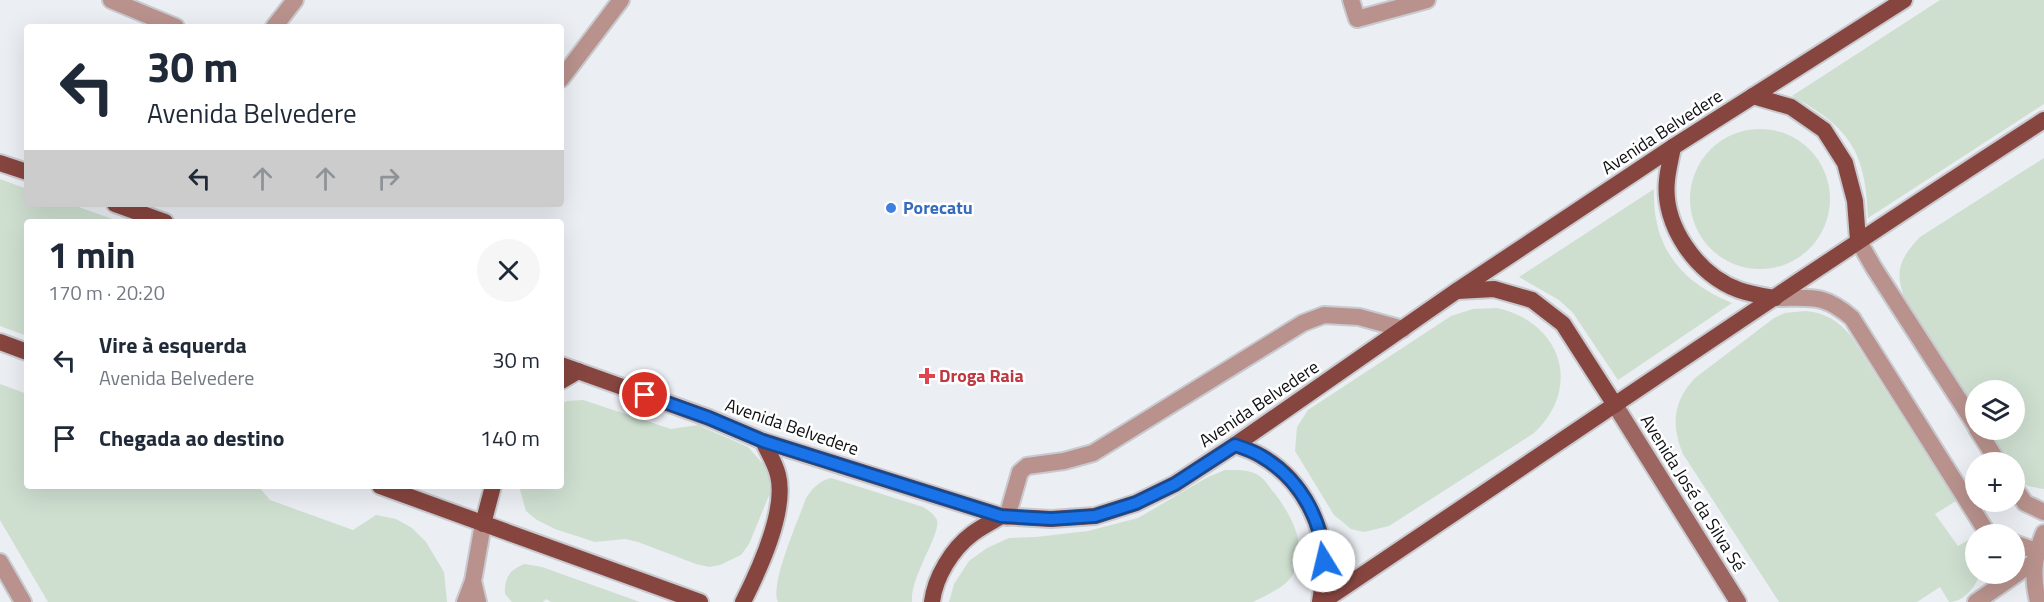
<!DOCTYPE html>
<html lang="pt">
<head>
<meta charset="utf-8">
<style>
	:root { --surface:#fff; --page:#f6f6f7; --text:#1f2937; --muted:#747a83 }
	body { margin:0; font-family:"Titillium Web",sans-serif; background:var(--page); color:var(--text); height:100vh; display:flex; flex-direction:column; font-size:22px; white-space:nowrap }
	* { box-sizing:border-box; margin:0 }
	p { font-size:20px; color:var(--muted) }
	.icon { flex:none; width:33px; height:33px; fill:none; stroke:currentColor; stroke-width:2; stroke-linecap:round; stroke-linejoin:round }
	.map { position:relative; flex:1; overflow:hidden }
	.panel { position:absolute; left:24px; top:219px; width:540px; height:270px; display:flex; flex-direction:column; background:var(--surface); border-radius:6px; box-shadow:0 6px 24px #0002 }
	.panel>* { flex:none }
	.top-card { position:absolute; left:24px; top:24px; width:540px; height:183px; border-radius:6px; box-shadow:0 6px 24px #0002; background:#fff; color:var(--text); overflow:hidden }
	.fabs { position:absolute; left:1965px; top:380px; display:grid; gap:12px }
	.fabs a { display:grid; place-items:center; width:60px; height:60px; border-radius:50%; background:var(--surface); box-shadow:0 6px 24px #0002; font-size:30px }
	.pin { position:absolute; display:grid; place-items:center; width:51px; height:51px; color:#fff; margin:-26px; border:3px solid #fff; border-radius:50%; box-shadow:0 2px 6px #0007 }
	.me { position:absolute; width:66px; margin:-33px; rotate:351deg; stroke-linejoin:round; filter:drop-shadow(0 0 4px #0008) }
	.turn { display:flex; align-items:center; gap:21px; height:126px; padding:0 24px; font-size:27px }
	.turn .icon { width:78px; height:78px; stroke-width:2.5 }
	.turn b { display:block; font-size:42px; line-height:51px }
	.lanes { display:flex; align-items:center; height:57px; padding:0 24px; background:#0003; justify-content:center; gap:30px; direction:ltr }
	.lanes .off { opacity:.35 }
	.round { display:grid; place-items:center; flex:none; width:63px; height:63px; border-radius:32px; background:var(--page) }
	.headline { display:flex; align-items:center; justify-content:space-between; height:102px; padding:0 24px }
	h1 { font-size:36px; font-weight:700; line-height:45px }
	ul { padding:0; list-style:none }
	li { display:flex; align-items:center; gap:18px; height:78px; padding:0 24px }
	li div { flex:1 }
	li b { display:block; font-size:22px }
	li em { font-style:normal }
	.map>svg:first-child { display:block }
</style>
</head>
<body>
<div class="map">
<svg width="2044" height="602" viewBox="0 0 2044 602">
	<rect width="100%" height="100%" fill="#ebeef3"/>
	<g fill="#cedfd0">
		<path d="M 1940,0 L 2044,0 L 2044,104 L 1868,218 C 1866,151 1849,127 1792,96 Z"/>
		<circle cx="1760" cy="199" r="70"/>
		<path d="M 2044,158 L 2044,489 C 2024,486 2015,484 2014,462 L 2005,462 L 1985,429 L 2014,429 L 2014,390 L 1976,390 L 1975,414 L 1909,308 C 1894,276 1896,262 1920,237 Z"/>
		<path d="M 0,179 L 27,189 L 27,204 L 70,204 L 121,222 L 27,222 L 27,336 L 0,326 Z"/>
		<path d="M 1654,189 C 1652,246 1680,282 1732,303 L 1618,380 L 1573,313 L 1559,300 L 1519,277 Z"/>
		<path d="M 1497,308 C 1561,322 1583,387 1534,433 L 1389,526 L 1364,532 L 1351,529 L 1334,515 L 1295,451 L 1297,427 L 1308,410 L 1451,316 L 1473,309 Z"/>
		<path d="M 1805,311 C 1824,312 1839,321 1851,336 L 1956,501 L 1935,514 L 1958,546 L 1975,536 L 1976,573 L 1980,573 C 1976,587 1964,602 1949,602 L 1940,587 L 1917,602 L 1779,602 L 1683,454 C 1671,425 1673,401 1695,378 L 1774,318 L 1785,313 Z"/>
		<path d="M 0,384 L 27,394 L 27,486 L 258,486 L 270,500 L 353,530 L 376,515 L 396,519 L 412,528 L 426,542 L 444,572 L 447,602 L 48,602 L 0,520 Z"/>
		<path d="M 583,400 L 671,429 L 698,425 L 748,447 L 766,467 L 769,478 L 770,493 L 749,544 L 741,555 L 720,565 L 709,567 L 696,564 L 638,542 L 625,539 L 595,542 L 555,529 L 537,520 L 526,511 L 519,486 L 561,486 L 561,404 L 567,401 Z"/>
		<path d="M 1225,470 C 1237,470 1251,469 1261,477 C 1267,482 1271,490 1276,495 C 1294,520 1311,552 1289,580 C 1281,589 1264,596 1253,602 L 949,602 L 954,584 L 969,561 L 987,548 L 1009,538 L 1036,537 L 1088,531 L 1138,518 L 1208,477 Z"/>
		<path d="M 831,478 L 923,507 C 928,510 934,514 937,520 C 941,535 910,576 912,602 L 778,602 C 769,585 799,519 806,498 C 813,488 819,481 831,478 Z"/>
		<path d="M 525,564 L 542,567 L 640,602 L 551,602 L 546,599 L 543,602 L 512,602 L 505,594 C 504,578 510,569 525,564 Z"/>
	</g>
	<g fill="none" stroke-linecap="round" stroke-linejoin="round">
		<defs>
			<g id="service">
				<path d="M 1007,517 L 1020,472 L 1027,466 L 1064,461 L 1093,453 L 1303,323 L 1324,315 L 1359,317 L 1403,329"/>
				<path d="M 465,602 L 473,581"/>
			</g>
			<g id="minor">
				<path d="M 111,0 L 176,27"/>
				<path d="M 1351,0 L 1357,19 L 1427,0"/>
				<path d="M 274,27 L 295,0"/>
				<path d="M 561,79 L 621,0"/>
				<path d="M 1858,240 L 1874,268 L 1976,426"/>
				<path d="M 1775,298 C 1811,298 1823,293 1852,318 L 1988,534"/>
				<path d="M 1977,429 L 1998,462"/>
				<path d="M 2014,487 L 2025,503 L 2044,512"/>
				<path d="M 2014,543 L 2036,551"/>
				<path d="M 0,562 L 23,602"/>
				<path d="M 478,602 L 473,581 L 483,524"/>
				<path d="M 1976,602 L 2034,562"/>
				<path d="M 2038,602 C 2032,575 2033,559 2044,533"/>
			</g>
			<path id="secondary" d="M 1615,405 L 1738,602"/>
			<g id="primary">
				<path d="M 1753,96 L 1791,107 L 1824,130 L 1845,163 L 1855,201 L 1858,240"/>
				<path d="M 1673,147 C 1671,158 1668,169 1667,180 C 1662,225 1697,275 1739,290 C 1750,294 1763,296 1775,298"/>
				<path d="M 0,163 L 27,172"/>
				<path d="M 115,204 L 165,222"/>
				<path d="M 1457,291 L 1494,289 L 1532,300 L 1563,324 L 1615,405"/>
				<path d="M 0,342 L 27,352"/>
				<path d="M 561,365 L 709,418 L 763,441 L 1001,516 L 1051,519 L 1095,516 L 1136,503 L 1175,484 L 1235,445 L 1455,292 L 1673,147 L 1904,0"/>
				<path d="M 561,381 L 578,371"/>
				<path d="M 1235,445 C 1244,448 1253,451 1261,456 C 1303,480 1326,527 1325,574 C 1324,583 1321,593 1320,602"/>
				<path d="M 380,486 L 700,602"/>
				<path d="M 483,524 L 493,486"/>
				<path d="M 743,602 C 759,570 787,511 778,475 C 775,463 768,452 763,441"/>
				<path d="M 932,602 C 935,577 952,549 972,534 C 981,527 992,522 1001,516"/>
				<path d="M 1322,602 C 1562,441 1801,277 2044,120"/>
			</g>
		</defs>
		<use href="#service" stroke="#c8cacf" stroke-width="20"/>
		<use href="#minor" stroke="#c8cacf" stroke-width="20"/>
		<use href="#secondary" stroke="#c8cacf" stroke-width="20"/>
		<use href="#primary" stroke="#c8cacf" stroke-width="20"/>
		<use href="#service" stroke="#b9928d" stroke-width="16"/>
		<use href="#minor" stroke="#b9928d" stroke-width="16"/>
		<use href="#secondary" stroke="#9c6560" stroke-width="16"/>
		<use href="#primary" stroke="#86453f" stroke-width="16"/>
	</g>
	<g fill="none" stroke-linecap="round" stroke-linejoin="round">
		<defs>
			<path id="route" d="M 645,395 L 709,418 L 763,441 L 1001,516 L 1051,519 L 1095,516 L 1136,503 L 1175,484 L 1235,445 C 1244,448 1253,451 1261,456 C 1299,478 1322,518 1324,561"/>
		</defs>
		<use href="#route" stroke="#114b97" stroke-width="15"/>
		<use href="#route" stroke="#1a73e8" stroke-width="10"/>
	</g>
	<circle fill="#3f7fe0" stroke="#fff" stroke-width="2" cx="891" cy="208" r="6"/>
	<path fill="#e0444e" stroke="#fff" stroke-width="2" d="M924 367h6v6h6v6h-6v6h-6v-6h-6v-6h6z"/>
	<g text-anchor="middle" stroke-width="5" stroke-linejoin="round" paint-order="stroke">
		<g font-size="18" fill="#0f1012" stroke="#fff">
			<text transform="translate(1662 132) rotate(-33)" y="6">Avenida Belvedere</text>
			<text transform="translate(1259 404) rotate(-34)" y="6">Avenida Belvedere</text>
			<text transform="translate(792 427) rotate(19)" y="6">Avenida Belvedere</text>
			<text transform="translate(1693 493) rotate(58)" y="6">Avenida José da Silva Sé</text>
		</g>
		<g font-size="18" font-weight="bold" fill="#366cbe" stroke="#fff" text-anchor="start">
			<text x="903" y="214">Porecatu</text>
		</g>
		<g font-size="18" font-weight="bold" fill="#be3a42" stroke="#fff" text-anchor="start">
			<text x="939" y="382">Droga Raia</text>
		</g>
	</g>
</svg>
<div class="fabs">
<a><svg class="icon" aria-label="layers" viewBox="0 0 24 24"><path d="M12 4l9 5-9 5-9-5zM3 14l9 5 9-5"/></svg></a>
<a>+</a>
<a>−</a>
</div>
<div class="pin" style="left:645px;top:395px;background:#d93025"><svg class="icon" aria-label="arrive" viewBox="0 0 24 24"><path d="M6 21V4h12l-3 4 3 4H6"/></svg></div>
<svg class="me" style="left:1324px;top:561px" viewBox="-20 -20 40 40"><circle r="19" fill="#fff"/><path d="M0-13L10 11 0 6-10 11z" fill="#1a73e8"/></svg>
<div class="top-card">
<div class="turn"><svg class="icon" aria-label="left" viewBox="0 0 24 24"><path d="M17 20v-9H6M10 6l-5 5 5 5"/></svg><div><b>30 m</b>Avenida Belvedere</div></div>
<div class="lanes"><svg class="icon" aria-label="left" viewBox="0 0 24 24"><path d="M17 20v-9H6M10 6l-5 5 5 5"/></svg><svg class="icon off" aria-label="ahead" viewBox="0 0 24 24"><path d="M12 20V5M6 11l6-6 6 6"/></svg><svg class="icon off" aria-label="ahead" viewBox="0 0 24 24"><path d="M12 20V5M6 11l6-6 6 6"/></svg><svg class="icon off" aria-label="right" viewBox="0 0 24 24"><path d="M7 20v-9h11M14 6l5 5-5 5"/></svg></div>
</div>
<section class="panel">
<div class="headline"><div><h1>1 min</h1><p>170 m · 20:20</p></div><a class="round"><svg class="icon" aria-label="close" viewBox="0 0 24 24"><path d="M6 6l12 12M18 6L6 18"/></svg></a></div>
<ul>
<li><svg class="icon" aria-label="left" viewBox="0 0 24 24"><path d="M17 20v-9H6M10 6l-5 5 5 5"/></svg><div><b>Vire à esquerda</b><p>Avenida Belvedere</p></div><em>30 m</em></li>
<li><svg class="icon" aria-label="arrive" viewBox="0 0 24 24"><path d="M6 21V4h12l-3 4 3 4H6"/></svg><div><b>Chegada ao destino</b></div><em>140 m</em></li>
</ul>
</section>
</div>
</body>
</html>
